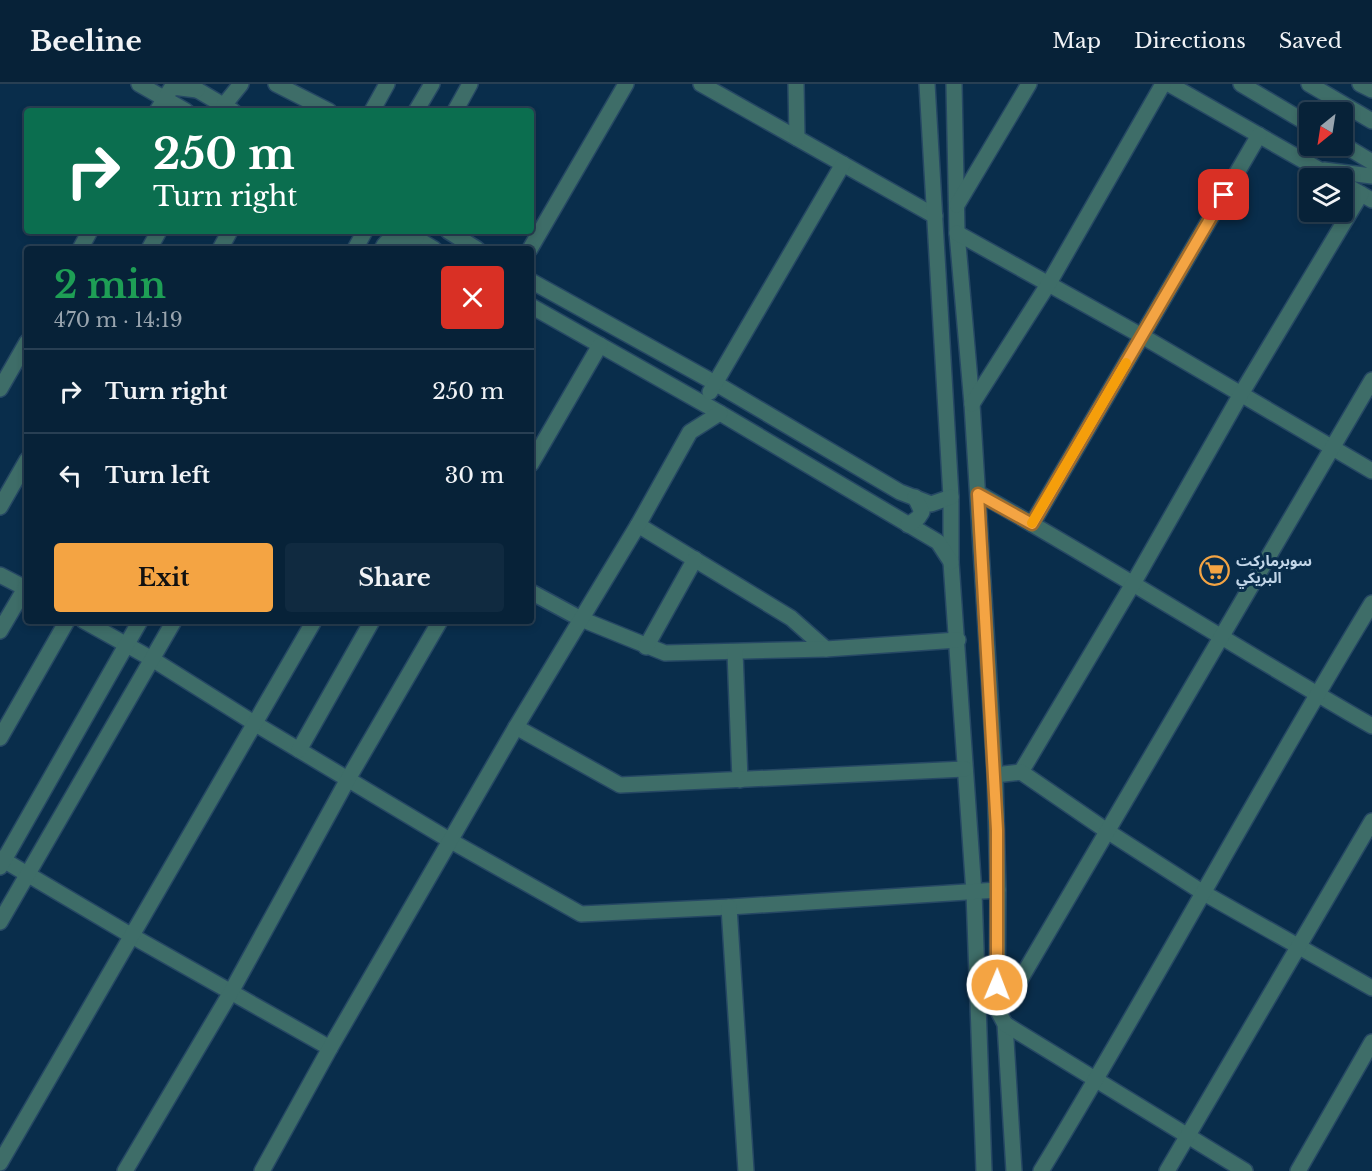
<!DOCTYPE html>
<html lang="en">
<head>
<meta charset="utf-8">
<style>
	:root { --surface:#072238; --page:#102a40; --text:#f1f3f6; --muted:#98a4ae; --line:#283f53; --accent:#f4a443 }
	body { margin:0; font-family:"Libre Baskerville","Noto Sans Arabic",serif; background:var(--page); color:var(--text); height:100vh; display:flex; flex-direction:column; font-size:22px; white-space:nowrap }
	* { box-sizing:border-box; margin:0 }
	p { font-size:20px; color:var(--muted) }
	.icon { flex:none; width:33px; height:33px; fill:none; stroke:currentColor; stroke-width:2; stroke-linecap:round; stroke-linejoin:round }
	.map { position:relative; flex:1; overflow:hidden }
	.details { position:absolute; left:24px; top:162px; width:510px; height:378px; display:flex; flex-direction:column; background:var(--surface); border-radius:6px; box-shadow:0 3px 9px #0003,0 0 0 2px var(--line) }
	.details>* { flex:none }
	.hud { position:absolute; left:24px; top:24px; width:510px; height:126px; border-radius:6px; box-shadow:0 3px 9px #0003,0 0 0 2px var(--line); background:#0b6e4f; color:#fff; overflow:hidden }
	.needle { width:39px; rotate:210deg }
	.buttons { position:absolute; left:1299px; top:18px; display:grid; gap:12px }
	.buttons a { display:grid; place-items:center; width:54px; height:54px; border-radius:6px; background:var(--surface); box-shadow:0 3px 9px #0003,0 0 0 2px var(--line); font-size:30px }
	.pin { position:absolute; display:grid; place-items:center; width:51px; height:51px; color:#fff; margin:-26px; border-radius:12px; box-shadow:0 3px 9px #0006 }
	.me { position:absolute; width:66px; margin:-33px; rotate:1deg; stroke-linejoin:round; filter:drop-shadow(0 0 4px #0008) }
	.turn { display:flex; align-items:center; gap:21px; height:126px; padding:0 30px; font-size:27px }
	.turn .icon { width:78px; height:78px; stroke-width:2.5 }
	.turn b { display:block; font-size:42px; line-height:51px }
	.round { display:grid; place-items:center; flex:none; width:63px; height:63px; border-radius:6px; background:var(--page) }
	.head { display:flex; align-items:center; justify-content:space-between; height:102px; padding:0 30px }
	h1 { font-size:36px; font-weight:700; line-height:45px; color:#1e9e55 }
	.cta { display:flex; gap:12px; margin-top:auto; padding:12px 30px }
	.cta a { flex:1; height:69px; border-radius:6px; background:var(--accent); color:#111; font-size:24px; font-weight:700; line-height:69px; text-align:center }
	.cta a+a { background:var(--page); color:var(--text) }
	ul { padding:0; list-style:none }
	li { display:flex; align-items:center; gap:18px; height:84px; padding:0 30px; border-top:2px solid var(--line) }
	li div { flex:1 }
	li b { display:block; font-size:22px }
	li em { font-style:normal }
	header { display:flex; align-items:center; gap:36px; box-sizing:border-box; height:84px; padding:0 30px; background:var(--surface); border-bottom:2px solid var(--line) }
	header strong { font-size:28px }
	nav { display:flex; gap:33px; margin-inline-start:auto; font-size:21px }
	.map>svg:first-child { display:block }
</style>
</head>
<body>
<header>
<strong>Beeline</strong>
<nav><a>Map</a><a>Directions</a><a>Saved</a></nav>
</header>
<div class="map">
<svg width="1372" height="1087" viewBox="0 0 1372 1087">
	<rect width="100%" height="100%" fill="#092d4b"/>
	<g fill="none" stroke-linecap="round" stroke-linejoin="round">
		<defs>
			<g id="minor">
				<path d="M 139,0 L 186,27"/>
				<path d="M 276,0 L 329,27"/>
				<path d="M 701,0 L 935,132"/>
				<path d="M 796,0 L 797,54"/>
				<path d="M 927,0 L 951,413 L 951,478 L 974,809 L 984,1087"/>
				<path d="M 954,0 L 957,149 L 972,320 L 995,691 L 998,806 L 997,925 L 1005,940 L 1014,1087"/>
				<path d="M 1169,0 L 1334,94"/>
				<path d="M 1241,0 L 1310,41"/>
				<path d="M 1309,0 L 1372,37"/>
				<path d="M 1360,0 L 1372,6"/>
				<path d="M 189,1 L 233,27"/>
				<path d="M 224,21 L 241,0"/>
				<path d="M 157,27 L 172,3 L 197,6"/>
				<path d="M 372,27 L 387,0"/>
				<path d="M 416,27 L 432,0"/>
				<path d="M 455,27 L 470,0"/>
				<path d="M 1342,60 L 1372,78"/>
				<path d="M 1324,86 L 1372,92"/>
				<path d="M 1342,99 L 1372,116"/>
				<path d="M 957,121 L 1029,0"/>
				<path d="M 448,147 L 477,165"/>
				<path d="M 957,149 L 1142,252 L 1372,387"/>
				<path d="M 409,150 L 434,165"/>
				<path d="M 80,165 L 90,147"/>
				<path d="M 149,165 L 159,147"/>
				<path d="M 220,165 L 230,147"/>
				<path d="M 355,165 L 365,147"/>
				<path d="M 382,165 C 388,151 402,154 416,154"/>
				<path d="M 530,165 L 626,0"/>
				<path d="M 531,197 L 715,299 L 900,408 L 931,420 L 951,413"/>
				<path d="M 531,222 L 720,329 L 938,458 L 951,478"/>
				<path d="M 0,305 L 27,258"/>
				<path d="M 710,308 L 843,80"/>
				<path d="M 972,320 L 1049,199 L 1163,0"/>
				<path d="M 531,380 L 600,261"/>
				<path d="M 978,409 C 1111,484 1240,566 1372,642"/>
				<path d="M 0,423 L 27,376"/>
				<path d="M 1032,440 L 1259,51"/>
				<path d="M 638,441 L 791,534 L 826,565"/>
				<path d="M 908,441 L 918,434 L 922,428 L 915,413"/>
				<path d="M 0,491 L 27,505"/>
				<path d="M 531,508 L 581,535 L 665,569 L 826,565 L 958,556"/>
				<path d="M 84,537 L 152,575 L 254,639 L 451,757 L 581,830 L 729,823 L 998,806"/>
				<path d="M 0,547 L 27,501"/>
				<path d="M 646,563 L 695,475"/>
				<path d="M 735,568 L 740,696"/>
				<path d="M 516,643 L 620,701 L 965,685"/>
				<path d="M 0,654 L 67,537"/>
				<path d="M 299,666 L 372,537"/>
				<path d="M 1021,688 L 1134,498 L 1241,310 L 1361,110"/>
				<path d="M 995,691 L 1021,688 L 1107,747 L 1202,808 L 1372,904"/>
				<path d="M 0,774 L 132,852 L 330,964"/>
				<path d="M 0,783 L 140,537"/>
				<path d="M 729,823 L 746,1087"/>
				<path d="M 0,838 L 174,537"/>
				<path d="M 997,925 L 1020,896 L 1372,296"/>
				<path d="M 1005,940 L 1245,1087"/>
				<path d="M 0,1079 L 314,537"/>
				<path d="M 125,1087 L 231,908 L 348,695 L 440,537"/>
				<path d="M 262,1087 L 330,964 L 516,643 L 638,441 L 690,348 L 720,329"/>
				<path d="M 1041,1087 C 1155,900 1258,706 1372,519"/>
				<path d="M 1167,1087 L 1372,737"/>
				<path d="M 1298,1087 L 1372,958"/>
			</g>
		</defs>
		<use href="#minor" stroke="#264864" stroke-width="18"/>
		<use href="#minor" stroke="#3e6d68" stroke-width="15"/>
	</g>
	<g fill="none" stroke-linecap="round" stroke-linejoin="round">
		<defs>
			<path id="route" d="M 997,901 L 997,746 L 978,410 L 1032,440 L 1224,111"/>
		</defs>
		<use href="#route" stroke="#9f6b2c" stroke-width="15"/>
		<use href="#route" stroke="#f4a443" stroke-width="10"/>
		<path stroke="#f59e0b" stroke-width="10" d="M 1032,439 L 1126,279"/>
	</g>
	<defs>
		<symbol id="supermarket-ring" viewBox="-11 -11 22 22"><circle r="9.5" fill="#092d4b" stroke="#f4a443" stroke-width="1.5"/><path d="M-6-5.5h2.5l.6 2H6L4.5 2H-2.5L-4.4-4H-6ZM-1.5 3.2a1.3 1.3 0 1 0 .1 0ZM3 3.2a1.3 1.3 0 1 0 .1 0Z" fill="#f4a443"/></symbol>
	</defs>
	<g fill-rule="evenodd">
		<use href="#supermarket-ring" x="1198" y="470" width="33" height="33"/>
	</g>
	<g text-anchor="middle" stroke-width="6" stroke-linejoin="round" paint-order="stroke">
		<g font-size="15" font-weight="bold" fill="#c1d5e7" stroke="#092d4b" text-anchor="start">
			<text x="1236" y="482">سوبرماركت<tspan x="1236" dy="17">البريكي</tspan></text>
		</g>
	</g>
</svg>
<div class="buttons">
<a><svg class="needle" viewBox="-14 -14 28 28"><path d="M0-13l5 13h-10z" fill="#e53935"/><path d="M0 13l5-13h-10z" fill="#98a4ae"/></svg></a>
<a><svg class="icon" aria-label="layers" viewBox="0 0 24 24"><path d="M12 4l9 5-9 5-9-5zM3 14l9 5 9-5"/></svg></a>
</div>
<div class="pin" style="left:1224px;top:111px;background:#d93025"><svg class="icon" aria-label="arrive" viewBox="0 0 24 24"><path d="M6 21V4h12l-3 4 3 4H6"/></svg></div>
<svg class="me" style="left:997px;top:901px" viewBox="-20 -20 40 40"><circle r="17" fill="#f4a443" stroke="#fff" stroke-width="3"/><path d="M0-11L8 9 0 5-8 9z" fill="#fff"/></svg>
<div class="hud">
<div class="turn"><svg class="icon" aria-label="right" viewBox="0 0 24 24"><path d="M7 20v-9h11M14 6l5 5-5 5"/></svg><div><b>250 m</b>Turn right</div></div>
</div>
<section class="details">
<div class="head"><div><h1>2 min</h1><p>470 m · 14:19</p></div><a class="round" style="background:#d93025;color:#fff"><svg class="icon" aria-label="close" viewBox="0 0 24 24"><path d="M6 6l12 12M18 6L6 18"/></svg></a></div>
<ul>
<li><svg class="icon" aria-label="right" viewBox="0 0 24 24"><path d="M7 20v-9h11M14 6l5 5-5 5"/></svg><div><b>Turn right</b></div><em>250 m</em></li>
<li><svg class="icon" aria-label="left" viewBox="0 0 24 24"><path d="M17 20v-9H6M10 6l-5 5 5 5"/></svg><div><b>Turn left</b></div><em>30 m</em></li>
</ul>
<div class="cta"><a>Exit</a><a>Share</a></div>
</section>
</div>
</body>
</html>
